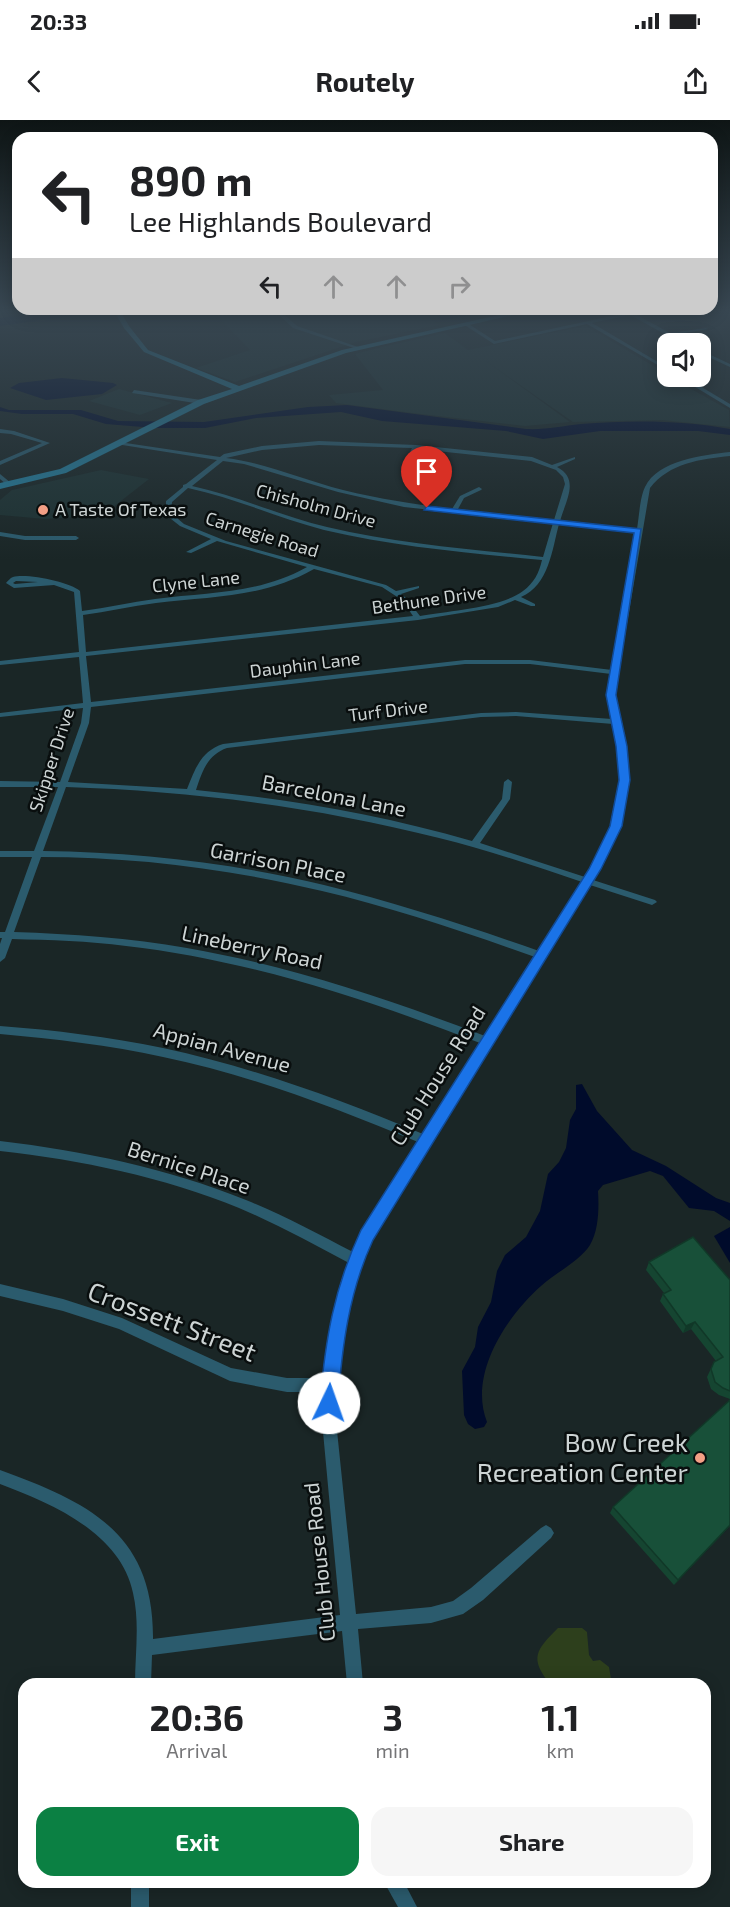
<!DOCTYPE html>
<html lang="en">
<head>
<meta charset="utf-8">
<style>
	:root { --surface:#fff; --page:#f6f6f6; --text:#202124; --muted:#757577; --accent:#0b8043 }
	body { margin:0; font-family:"Exo 2",sans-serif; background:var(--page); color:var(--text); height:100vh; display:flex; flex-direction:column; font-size:22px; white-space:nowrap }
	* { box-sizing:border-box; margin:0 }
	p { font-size:20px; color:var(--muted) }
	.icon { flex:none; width:33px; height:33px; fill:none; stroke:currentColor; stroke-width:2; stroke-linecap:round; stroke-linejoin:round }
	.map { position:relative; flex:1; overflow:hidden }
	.panel { position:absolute; left:18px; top:1558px; width:693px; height:210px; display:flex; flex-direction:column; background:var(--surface); border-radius:18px; box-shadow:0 3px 15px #0003 }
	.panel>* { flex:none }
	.guide { position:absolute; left:12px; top:12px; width:706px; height:183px; border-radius:18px; box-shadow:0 3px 15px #0003; background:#fff; color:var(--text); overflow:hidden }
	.tools { position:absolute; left:657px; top:213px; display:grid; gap:12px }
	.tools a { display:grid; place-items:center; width:54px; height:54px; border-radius:12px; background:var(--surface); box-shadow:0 3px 15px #0003; font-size:30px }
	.pin { position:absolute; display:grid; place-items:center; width:51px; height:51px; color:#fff; margin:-62px -26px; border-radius:50% 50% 50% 0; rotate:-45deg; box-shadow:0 0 6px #0007 }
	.pin .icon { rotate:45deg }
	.me { position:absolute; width:66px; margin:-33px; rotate:3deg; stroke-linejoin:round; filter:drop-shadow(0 0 4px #0008) }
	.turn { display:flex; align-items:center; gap:21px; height:126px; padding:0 18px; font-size:27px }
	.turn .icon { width:78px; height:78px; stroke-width:2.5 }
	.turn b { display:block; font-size:42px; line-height:51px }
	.lanes { display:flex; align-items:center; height:57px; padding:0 18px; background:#0003; justify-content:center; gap:30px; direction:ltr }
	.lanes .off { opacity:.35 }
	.eta { display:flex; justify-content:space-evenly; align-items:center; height:102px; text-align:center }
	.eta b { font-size:36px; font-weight:700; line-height:42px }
	.primary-button { display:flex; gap:12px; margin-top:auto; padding:12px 18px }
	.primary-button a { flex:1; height:69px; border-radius:18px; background:var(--accent); color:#fff; font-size:24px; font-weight:700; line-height:69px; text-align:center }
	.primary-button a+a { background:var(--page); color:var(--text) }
	.status { display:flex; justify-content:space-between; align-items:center; height:42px; padding:0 30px; background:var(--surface); direction:ltr }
	.status svg { height:16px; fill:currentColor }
	header { display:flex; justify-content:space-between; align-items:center; height:78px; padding:0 18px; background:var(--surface); font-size:27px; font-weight:700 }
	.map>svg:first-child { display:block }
</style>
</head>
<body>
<div class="status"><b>20:33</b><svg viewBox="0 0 49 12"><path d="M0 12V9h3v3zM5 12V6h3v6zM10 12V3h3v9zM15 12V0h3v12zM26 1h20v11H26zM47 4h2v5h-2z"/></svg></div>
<header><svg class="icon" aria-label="back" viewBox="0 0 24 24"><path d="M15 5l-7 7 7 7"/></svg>Routely<svg class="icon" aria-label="share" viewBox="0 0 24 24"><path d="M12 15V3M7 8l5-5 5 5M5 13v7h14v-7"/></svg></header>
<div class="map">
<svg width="730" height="1787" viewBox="0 0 730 1787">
	<rect width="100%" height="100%" fill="#1a2626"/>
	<g fill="#1d3131">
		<path d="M 211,189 L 417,189 L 439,205 L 356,222 L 235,262 L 196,248 L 250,230 Z"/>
		<path d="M 586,206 L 667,254 L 668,256 L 729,290 L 730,307 L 662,300 L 573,302 L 483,239 L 570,302 L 525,306 L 412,293 L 336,283 L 329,275 L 383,270 L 355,234 L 382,227 L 445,213 L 468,230 Z"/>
		<path d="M 119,269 L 172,283 L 140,295 L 89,281 Z"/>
		<path d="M 101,350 L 149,359 L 103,395 L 45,399 L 0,395 L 0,380 L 12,370 Z"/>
	</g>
	<path fill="#2d3f1c" d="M 558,1508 L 582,1508 L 587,1512 L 589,1535 L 593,1541 L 600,1540 L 609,1547 L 611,1559 L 606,1564 L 550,1564 C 529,1538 536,1530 558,1508 Z"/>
	<g fill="#000b2b">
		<path d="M 80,189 L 100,192 L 0,206 L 0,198 Z"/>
		<path d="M 426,189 L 509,189 L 443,200 Z"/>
		<path d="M 62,258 L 113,263 L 117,265 L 102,274 L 46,280 L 10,268 L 19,263 Z"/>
		<path d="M 347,285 L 526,309 C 545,310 562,306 581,304 C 630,300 682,300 730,309 L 730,315 L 698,311 L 600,311 L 543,319 L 506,311 L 382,301 L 341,292 L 256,298 L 205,308 L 155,308 L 106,304 L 73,294 L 22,294 L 0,291 L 0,287 L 9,290 L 81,290 L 118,301 L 204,302 L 308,287 Z"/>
		<path d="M 582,964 L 597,991 L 632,1030 L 666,1046 L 716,1078 L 730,1083 L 730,1101 L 714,1091 L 689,1088 L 663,1056 L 650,1051 L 603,1065 L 598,1071 C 599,1087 599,1110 590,1125 C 580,1141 555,1153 541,1166 C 507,1196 468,1254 487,1302 L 484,1307 L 475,1309 L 468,1304 L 464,1295 L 462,1251 L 475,1227 L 478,1207 L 491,1182 L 497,1151 L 505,1135 L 526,1117 L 540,1091 L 548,1054 L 559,1042 L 566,1028 L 570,1000 L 576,989 L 576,965 Z"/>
		<path d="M 730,1107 L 730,1143 L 714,1116 Z"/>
	</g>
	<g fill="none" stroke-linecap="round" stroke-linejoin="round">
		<g fill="#2b5b6d" fill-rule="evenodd">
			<path d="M 273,189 L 278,189 L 297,206 L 358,227 L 354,228 L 293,208 Z"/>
			<path d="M 644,189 L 654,189 L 635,194 L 670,213 L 706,208 L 708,209 L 674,215 L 689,224 L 683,224 L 630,195 L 592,203 L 668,248 L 668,251 L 587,204 L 494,224 L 463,204 L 467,203 L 495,221 Z"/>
			<path d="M 730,189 L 730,191 L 727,189 Z"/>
			<path d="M 700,230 L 730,244 L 730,247 L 700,233 Z"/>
			<path d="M 677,256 L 683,256 L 730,284 L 730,288 Z"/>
			<path d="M 134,270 L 201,280 L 204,282 L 201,284 L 132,273 Z"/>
			<path d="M 0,309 L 14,311 L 50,323 L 0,345 L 0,341 L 42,323 L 11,314 L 0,313 Z"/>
			<path d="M 319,321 L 416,325 L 532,337 L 552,345 L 575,337 L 575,339 L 557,347 C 580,359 566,380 560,401 L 637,409 C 639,397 640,377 645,367 C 658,340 704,335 730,332 L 730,336 C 701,339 669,343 650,368 L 615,575 L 628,643 L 625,688 L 614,720 L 593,760 L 655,780 L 657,782 L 652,785 L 590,765 L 372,1118 L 356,1156 L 340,1226 L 336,1265 L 336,1301 L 356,1494 L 431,1487 L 453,1481 L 471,1468 L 541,1408 L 546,1405 L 551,1408 L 554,1413 L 551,1418 L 483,1480 L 463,1494 L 431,1503 L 358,1509 L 363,1564 L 347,1564 L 342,1511 L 152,1535 L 151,1564 L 135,1564 C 135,1534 140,1503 133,1473 C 121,1413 51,1383 0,1364 L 0,1350 C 88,1382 154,1413 153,1519 L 340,1495 L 322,1301 L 322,1272 L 287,1272 L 230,1261 L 119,1209 L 63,1191 L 0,1176 L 0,1164 L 63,1179 L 122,1198 L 231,1248 L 287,1258 L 323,1258 C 327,1220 334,1179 349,1143 C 313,1124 277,1104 239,1088 C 163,1057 81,1040 0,1031 L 0,1021 C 84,1031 167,1048 246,1080 C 283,1095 318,1114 353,1132 L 363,1111 L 418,1022 C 335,988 251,955 163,937 C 109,925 55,919 0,914 L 0,906 C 55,910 109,917 163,928 C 252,947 339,979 423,1014 L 480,923 C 366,879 248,840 126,826 C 88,821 50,820 12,819 L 5,838 L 0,842 L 0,824 L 2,818 L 0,818 L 0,812 L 5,812 L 32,737 L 0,737 L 0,731 L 34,731 L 58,667 L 0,667 L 0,661 L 60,662 L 81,603 L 83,588 L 0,597 L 0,593 L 83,583 L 79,537 L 0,545 L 0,541 L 79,532 L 74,472 L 54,465 L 14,468 L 6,463 C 8,461 10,458 13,457 C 27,453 70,462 80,471 L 82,491 C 107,488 131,482 155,479 C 209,472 259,474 307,447 L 217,421 L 191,433 L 186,432 L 211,419 L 180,406 L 166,395 L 166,381 L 183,367 L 183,365 L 186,364 L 217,340 L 116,324 L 119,322 L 220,337 L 224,334 L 262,326 ZM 319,325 L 412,328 L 406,340 L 409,342 L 412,340 L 418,329 L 531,341 L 556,350 L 563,357 L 565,364 L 554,400 L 458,389 L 464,378 L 481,370 L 482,369 L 479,367 L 460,376 L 452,389 C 415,384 379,379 343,370 C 303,360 266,343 226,338 L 262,330 ZM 223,341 L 244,344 L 338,372 L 404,387 L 553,403 L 543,437 C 471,429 398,424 327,407 C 281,396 238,376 192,366 ZM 188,368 C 235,378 278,398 324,410 C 396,427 470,433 542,440 C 539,453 534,463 523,471 C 501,488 448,491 420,496 L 406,478 L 401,474 L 419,468 L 419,466 L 396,471 L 386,465 L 226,421 L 184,404 L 171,393 L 172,382 ZM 559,404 L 636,413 L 612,550 L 530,540 L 465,540 L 91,582 L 86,536 L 418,500 L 498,487 L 515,480 L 531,486 L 535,486 L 535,484 L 521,477 C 549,465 552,430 559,404 ZM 314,449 L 382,467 L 402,480 L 413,496 L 86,532 L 83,495 C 107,492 131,486 156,483 C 212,476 263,478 314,449 ZM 16,461 L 38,462 L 15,464 L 13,463 ZM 465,544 L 530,544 L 611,554 L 607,575 L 612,599 L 516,592 L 481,593 L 223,624 C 201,631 195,649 187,669 L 68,662 L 89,603 L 91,587 ZM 516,596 L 613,604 L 620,643 L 617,688 L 606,720 L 585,757 L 480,723 L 510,679 L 512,662 L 508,659 L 504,662 L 502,679 L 472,721 C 382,695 289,679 196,670 C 202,652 207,635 227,628 L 481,597 ZM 66,667 C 192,671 317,687 439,718 C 487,730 535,746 582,762 L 539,831 C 468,806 397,783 324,765 C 233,743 137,732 43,731 ZM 41,737 C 135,737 230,749 322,771 C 394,788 465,812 535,837 L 485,916 C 388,879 290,846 187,828 C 130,818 72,814 14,812 Z"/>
			<path d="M 0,354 L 11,363 L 11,365 L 7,365 L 0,359 Z"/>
			<path d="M 0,412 L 25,416 L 76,416 L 79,418 L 76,420 L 25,420 L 0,416 Z"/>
			<rect x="131" y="1762" width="18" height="25"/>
			<path d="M 384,1762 L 404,1762 L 417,1787 L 398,1787 Z"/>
		</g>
		<path fill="#257996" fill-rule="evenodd" d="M 113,189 L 119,189 L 129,206 L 148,230 L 239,266 L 342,230 L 526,189 L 540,189 L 346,233 L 204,284 L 66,353 L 0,369 L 0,363 L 60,349 L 198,280 L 232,269 L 144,232 L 124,208 Z"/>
	</g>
	<g fill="#154531">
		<path d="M 353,189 L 399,189 L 359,194 Z"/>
		<path d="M 649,1142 L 730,1160 L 730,1279 L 719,1275 L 711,1269 L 707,1257 L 714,1242 L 716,1241 L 691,1209 L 683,1213 L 660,1181 L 663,1174 L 664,1173 L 646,1150 Z"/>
		<path d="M 730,1280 L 730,1406 L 674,1465 L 610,1393 L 613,1387 Z"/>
	</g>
	<g fill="#113828">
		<path d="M 0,189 L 39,189 L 0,194 Z"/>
		<path d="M 359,189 L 399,189 L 359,194 Z"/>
		<path d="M 695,1202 L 691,1209 L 683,1213 L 686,1206 Z"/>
		<path d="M 730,1405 L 730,1406 L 674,1465 L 678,1460 Z"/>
	</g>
	<g fill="#185039" stroke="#113828" stroke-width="1.5">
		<path d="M 693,1117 L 730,1160 L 730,1271 L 723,1268 L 715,1262 L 711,1249 L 714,1242 L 723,1237 L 695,1202 L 686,1206 L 663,1174 L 671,1170 L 649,1142 Z"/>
		<path d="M 730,1280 L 730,1405 L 678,1460 L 613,1387 Z"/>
	</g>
	<linearGradient id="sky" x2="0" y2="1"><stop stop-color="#0e1515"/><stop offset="0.43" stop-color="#384752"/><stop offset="1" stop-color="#384752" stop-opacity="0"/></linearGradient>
	<rect width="730" height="440" fill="url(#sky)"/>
	<path fill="#1a73e8" stroke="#114b97" stroke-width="1.5" d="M 427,386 L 641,409 L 616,575 L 627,626 L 630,660 L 622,706 L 601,749 L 373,1120 C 349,1172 342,1226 338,1283 L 335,1289 L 329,1292 L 323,1289 L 320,1283 C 325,1220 334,1168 361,1110 L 589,749 L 610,706 L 619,660 L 616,626 L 606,575 L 634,413 L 424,390 Z"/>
	<g fill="#f39f85" stroke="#090e0e" stroke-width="2">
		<circle cx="43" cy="390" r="6"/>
		<circle cx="700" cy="1338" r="6"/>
	</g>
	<g text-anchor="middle" stroke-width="5" stroke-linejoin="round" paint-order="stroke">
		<g font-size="18" fill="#cdd4d4" stroke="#090e0e">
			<text transform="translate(316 386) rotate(15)" y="6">Chisholm Drive</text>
			<text transform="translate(262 415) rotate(17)" y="6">Carnegie Road</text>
			<text transform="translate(196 462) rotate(-6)" y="6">Clyne Lane</text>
			<text transform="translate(429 480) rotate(-8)" y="6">Bethune Drive</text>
			<text transform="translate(305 545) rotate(-7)" y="6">Dauphin Lane</text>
			<text transform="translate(388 591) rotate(-7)" y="6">Turf Drive</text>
			<text transform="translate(52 640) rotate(-72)" y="6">Skipper Drive</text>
		</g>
		<g font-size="18" fill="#cdd4d4" stroke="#090e0e" text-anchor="start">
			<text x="55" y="396">A Taste Of Texas</text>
		</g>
		<g font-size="21" fill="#cdd4d4" stroke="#090e0e">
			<text transform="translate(334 676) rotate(11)" y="7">Barcelona Lane</text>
			<text transform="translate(278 743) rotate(11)" y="7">Garrison Place</text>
			<text transform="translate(252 828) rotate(12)" y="7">Lineberry Road</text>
			<text transform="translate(222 928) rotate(15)" y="7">Appian Avenue</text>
			<text transform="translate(438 956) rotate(-58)" y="7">Club House Road</text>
			<text transform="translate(189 1048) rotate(18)" y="7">Bernice Place</text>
			<text transform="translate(320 1442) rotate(-96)" y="7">Club House Road</text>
		</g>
		<g font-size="26" fill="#cdd4d4" stroke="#090e0e">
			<text transform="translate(172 1202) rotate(21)" y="9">Crossett Street</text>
		</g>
		<g font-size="26" fill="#cdd4d4" stroke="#090e0e" text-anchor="end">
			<text x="688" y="1332">Bow Creek<tspan x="688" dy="30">Recreation Center</tspan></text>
		</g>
	</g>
</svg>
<div class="tools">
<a><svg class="icon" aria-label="sound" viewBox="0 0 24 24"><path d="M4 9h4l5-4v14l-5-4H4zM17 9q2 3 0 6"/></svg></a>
</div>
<div class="pin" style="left:427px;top:388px;background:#d93025"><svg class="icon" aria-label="arrive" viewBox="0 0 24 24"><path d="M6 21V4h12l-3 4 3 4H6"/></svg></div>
<svg class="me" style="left:329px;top:1283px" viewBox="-20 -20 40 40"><circle r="19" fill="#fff"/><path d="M0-13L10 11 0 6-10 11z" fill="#1a73e8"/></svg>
<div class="guide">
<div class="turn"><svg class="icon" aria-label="left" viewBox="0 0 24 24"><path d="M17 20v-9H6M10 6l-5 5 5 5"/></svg><div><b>890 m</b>Lee Highlands Boulevard</div></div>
<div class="lanes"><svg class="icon" aria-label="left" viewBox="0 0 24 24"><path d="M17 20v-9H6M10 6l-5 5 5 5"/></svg><svg class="icon off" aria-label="ahead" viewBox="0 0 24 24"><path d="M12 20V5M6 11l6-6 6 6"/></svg><svg class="icon off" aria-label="ahead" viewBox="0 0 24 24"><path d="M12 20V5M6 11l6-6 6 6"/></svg><svg class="icon off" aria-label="right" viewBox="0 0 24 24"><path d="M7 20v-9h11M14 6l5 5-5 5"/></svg></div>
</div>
<section class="panel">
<div class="eta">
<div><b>20:36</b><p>Arrival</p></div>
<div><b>3</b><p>min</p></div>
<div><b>1.1</b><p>km</p></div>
</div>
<div class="primary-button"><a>Exit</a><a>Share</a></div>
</section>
</div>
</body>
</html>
